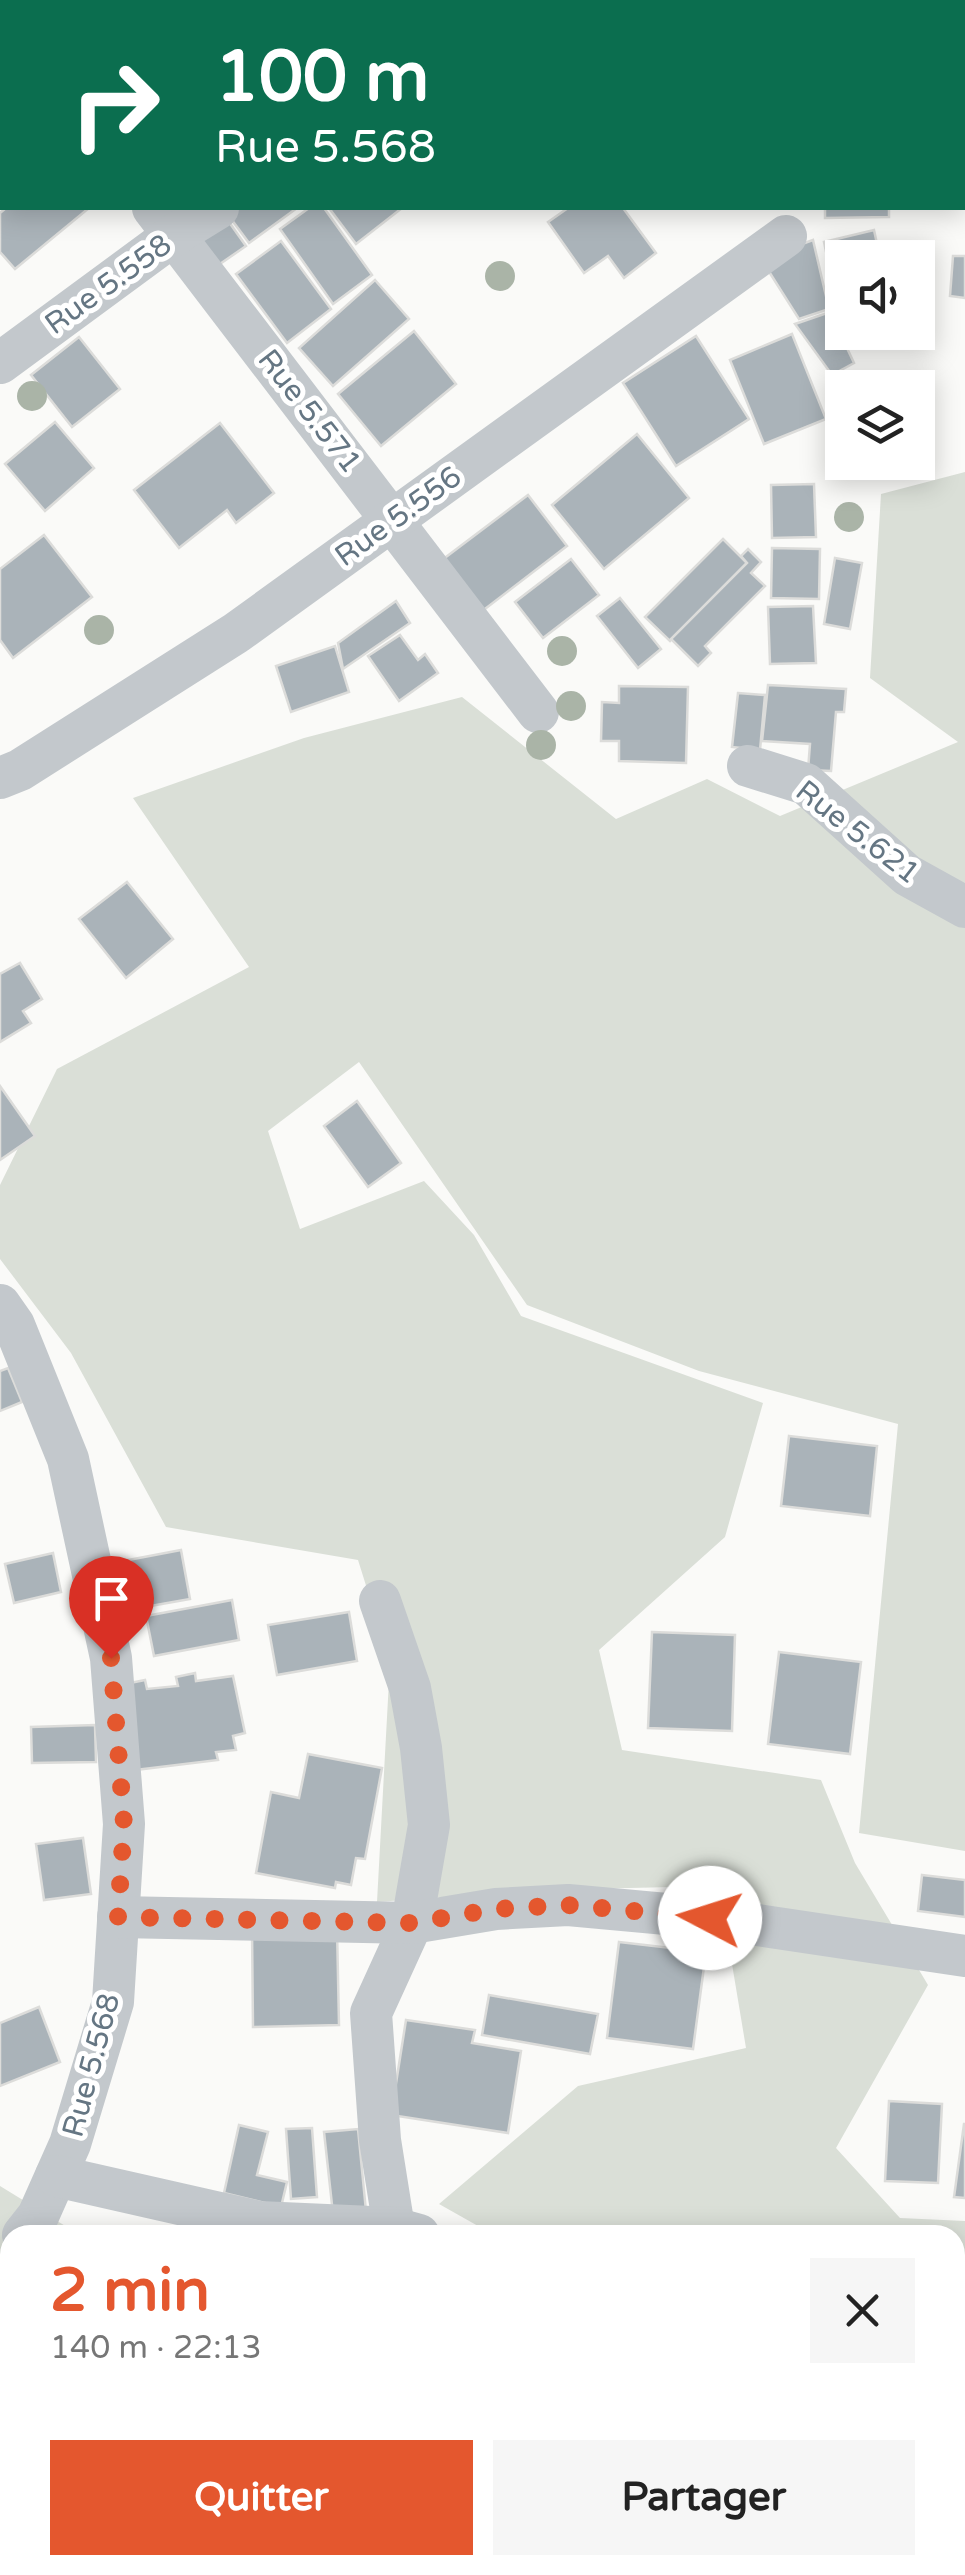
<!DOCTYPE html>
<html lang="fr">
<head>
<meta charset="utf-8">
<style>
	:root { --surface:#fff; --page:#f6f6f6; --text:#222; --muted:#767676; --accent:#e4572e }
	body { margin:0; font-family:"Varela Round",sans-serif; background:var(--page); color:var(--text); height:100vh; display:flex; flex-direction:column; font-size:38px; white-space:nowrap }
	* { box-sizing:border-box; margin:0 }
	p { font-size:32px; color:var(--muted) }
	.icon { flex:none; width:55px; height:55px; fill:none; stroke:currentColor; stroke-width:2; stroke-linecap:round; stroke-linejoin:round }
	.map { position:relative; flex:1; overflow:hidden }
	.details { position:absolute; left:0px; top:2225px; width:965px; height:350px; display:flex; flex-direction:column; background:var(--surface); border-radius:30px 30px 0 0; box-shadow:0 5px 25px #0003 }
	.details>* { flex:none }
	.guide { position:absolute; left:0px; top:0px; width:965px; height:210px; box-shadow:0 5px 25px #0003; background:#0b6e4f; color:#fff; overflow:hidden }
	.buttons { position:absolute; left:825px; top:240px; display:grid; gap:20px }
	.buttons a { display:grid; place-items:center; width:110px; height:110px; border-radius:0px; background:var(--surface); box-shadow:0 5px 25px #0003; font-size:50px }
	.pin { position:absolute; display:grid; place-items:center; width:85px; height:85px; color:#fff; margin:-102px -42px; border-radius:50% 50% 50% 0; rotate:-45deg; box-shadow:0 0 10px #0007 }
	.pin .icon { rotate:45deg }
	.me { position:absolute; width:110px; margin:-55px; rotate:275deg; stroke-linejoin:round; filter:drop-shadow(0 0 8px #0008) }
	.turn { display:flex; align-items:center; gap:35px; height:210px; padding:0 50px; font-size:45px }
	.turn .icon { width:130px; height:130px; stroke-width:2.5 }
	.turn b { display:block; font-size:70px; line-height:85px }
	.round { display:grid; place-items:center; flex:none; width:105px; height:105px; border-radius:0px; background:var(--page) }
	.overview { display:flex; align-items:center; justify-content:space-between; height:170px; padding:0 50px }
	h1 { font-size:60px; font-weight:800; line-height:75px; color:var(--accent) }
	.primary-button { display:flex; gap:20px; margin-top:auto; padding:20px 50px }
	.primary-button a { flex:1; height:115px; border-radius:0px; background:var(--accent); color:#fff; font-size:40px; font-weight:800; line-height:115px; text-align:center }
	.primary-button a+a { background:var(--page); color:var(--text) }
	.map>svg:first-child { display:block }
</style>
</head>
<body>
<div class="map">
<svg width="965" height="2575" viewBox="0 0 965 2575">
	<rect width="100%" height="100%" fill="#fafaf8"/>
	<g fill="#dadfd7">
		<path d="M 965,472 L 965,1851 L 859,1833 L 898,1424 L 699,1371 L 527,1305 L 359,1062 L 268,1131 L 300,1229 L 424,1181 L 474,1235 L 521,1316 L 763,1403 L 725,1537 L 599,1650 L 622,1750 L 821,1780 L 855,1863 L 928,1985 L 836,2148 L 900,2218 L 965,2221 L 965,2532 L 955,2530 L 955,2235 L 494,2235 L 439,2204 L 578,2086 L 746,2048 L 719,1886 L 539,1890 L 377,1902 L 390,1662 L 358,1560 L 166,1527 L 71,1353 L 0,1259 L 0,1185 L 57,1069 L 249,967 L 133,798 L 304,738 L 462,697 L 616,819 L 707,779 L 780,816 L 958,742 L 870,678 L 881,494 Z"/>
		<path d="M 0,2186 L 80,2235 L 10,2235 L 10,2552 L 0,2544 Z"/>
		<path d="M 26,2565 L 545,2565 L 556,2575 L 38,2575 Z"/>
	</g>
	<g fill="#aab3b9" stroke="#dcdcda" stroke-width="2.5">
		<path d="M 6,208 L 89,208 L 15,269 L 0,252 L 0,213 Z"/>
		<path d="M 219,208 L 246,246 L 217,266 L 190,228 Z"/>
		<path d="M 223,208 L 297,208 L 249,243 Z"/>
		<path d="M 309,208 L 324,208 L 372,275 L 333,304 L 280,229 Z"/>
		<path d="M 329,208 L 402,208 L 356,244 Z"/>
		<path d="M 568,208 L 623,208 L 656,253 L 624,278 L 608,256 L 584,273 L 548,222 Z"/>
		<path d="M 825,208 L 889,208 L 889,217 L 825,218 Z"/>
		<path d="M 874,230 L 880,258 L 842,258 L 842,313 L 839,314 L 824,242 Z"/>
		<path d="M 813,240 L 829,309 L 799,319 L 761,259 Z"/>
		<path d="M 281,241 L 331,309 L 287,343 L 236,274 Z"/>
		<path d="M 953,256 L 965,256 L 965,298 L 950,296 Z"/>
		<path d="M 375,280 L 409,319 L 333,386 L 299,348 Z"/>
		<path d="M 830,312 L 854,363 L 832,375 L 795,324 Z"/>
		<path d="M 414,331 L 456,384 L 381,446 L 338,394 Z"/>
		<path d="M 792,334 L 826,419 L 764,444 L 730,360 Z"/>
		<path d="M 696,336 L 749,419 L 676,466 L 623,383 Z"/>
		<path d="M 79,337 L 120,389 L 72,427 L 31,375 Z"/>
		<path d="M 55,422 L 94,468 L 45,511 L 5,464 Z"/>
		<path d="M 220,423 L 274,493 L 236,523 L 227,510 L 179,548 L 134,490 Z"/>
		<path d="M 637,434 L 689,498 L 604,569 L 552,505 Z"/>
		<path d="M 814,484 L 816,537 L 772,538 L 771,485 Z"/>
		<path d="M 528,495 L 567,546 L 481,612 L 442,560 Z"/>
		<path d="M 44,535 L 92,597 L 13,658 L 0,640 L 0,569 Z"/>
		<path d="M 723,539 L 747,563 L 670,641 L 645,617 Z"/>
		<path d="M 772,548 L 820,549 L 819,599 L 771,598 Z"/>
		<path d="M 748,549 L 761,562 L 751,573 L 765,586 L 705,646 L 711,653 L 698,666 L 671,639 L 747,563 L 741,556 Z"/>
		<path d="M 835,558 L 862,563 L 850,629 L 824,624 Z"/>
		<path d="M 571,559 L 599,595 L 543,638 L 515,602 Z"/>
		<path d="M 620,598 L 661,649 L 638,668 L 597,616 Z"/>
		<path d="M 396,601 L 410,623 L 343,669 L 338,643 Z"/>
		<path d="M 813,606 L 816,663 L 770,664 L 768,607 Z"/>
		<path d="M 400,635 L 418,660 L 425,654 L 438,673 L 399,701 L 368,656 Z"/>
		<path d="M 335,646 L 349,692 L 291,712 L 276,666 Z"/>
		<path d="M 768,685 L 846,689 L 844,712 L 836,712 L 831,771 L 808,770 L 810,744 L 762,741 Z"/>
		<path d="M 619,686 L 688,687 L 686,763 L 619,761 L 619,741 L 601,741 L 602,702 L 619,703 Z"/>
		<path d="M 738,693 L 765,695 L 760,750 L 732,747 Z"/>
		<path d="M 127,882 L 173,939 L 126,978 L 79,919 Z"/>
		<path d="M 20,963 L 42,999 L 23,1011 L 31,1023 L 0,1042 L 0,974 Z"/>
		<path d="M 0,1086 L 35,1136 L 0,1160 Z"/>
		<path d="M 357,1101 L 401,1163 L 368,1187 L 324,1126 Z"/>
		<path d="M 8,1368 L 22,1402 L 0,1411 L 0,1371 Z"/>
		<path d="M 789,1436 L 877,1446 L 870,1516 L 781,1506 Z"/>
		<path d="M 181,1550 L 190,1599 L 111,1613 L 102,1565 Z"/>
		<path d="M 53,1553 L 61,1592 L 14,1603 L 5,1564 Z"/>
		<path d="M 232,1600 L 239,1640 L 154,1656 L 146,1616 Z"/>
		<path d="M 349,1612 L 357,1661 L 277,1675 L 268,1625 Z"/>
		<path d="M 652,1632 L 735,1635 L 732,1731 L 648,1728 Z"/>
		<path d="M 779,1652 L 861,1662 L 850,1754 L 768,1744 Z"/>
		<path d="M 195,1673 L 196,1681 L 233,1676 L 245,1733 L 233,1736 L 236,1750 L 216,1752 L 218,1760 L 127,1771 L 130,1683 L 145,1680 L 147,1689 L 178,1686 L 176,1677 Z"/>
		<path d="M 95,1725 L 96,1762 L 32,1763 L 31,1727 Z"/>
		<path d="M 308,1754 L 382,1768 L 365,1859 L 356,1858 L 351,1885 L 336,1882 L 335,1888 L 256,1873 L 271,1792 L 299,1798 Z"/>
		<path d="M 83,1838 L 91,1894 L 44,1900 L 36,1844 Z"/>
		<path d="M 922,1875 L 965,1880 L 965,1917 L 918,1911 Z"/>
		<path d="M 337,1928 L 339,2025 L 253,2027 L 252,1929 Z"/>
		<path d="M 619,1942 L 706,1952 L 693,2049 L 607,2038 Z"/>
		<path d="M 489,1995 L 598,2014 L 590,2054 L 482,2035 Z"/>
		<path d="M 39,2007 L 60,2062 L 0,2086 L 0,2023 Z"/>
		<path d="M 406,2020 L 475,2030 L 472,2043 L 521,2051 L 508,2133 L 391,2115 Z"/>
		<path d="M 889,2101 L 942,2104 L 938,2183 L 885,2181 Z"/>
		<path d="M 964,2124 L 965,2124 L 965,2198 L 954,2197 Z"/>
		<path d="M 239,2125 L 268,2132 L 257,2175 L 287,2182 L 281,2207 L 224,2193 Z"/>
		<path d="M 312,2128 L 317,2197 L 291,2199 L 286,2129 Z"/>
		<path d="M 358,2129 L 366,2211 L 333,2214 L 324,2132 Z"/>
		<path d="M 955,2556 L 965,2558 L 965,2575 L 926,2575 L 928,2565 L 955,2565 Z"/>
		<path d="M 616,2565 L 691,2565 L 689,2575 L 667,2575 Z"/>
		<path d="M 702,2565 L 770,2565 L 768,2575 L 720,2575 L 701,2572 Z"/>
		<path d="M 798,2565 L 915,2565 L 913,2575 L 796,2575 Z"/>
	</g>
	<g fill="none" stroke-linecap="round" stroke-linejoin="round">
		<g stroke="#c3c8cc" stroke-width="42">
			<path d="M 500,2 L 503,0"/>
			<path d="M 0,12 L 2,15"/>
			<path d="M 153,208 L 538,712"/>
			<path d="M 0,363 L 174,235 L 218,208"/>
			<path d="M 748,766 L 806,784 L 907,875 L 965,907"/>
			<path d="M 0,778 L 20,770 L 236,633 L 786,236"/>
			<path d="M 0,1305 L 14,1325 L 68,1459 L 111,1658 L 124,1824 L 113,2002 L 70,2144 L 38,2216 L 23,2235"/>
			<path d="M 380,1601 L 410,1688 L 421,1748 L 429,1825 L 412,1923 L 371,2013 L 380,2140 L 394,2228"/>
			<path d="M 118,1917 L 412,1923 L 496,1909 L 568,1905 L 710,1918 L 965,1956"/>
			<path d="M 56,2176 L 259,2222 L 394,2228 L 419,2235"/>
			<path d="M 955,2346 L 965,2348"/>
		</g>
		<g stroke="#a2aab0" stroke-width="8" stroke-dasharray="15 8" stroke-linecap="butt">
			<path d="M 0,2377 L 10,2377"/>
			<path d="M 955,2452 L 965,2455"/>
		</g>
	</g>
	<g fill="#aab4a7">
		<circle cx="500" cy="276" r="15"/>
		<circle cx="32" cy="396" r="15"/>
		<circle cx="849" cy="517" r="15"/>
		<circle cx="99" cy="630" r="15"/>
		<circle cx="562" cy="651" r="15"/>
		<circle cx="571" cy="706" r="15"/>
		<circle cx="541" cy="745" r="15"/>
	</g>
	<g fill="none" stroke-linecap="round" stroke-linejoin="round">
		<path stroke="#e4572e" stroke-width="18" stroke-dasharray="0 32.4" d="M 111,1658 L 124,1824 L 118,1917 L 412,1923 L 496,1909 L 568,1905 L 710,1918"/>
	</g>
	<g text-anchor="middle" stroke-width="10" stroke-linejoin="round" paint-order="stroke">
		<g font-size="30" fill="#657683" stroke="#fff">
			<text transform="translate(108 284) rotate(-36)" y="10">Rue 5.558</text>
			<text transform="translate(310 411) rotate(52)" y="10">Rue 5.571</text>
			<text transform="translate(398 516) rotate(-36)" y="10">Rue 5.556</text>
			<text transform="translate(858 832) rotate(38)" y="10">Rue 5.621</text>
			<text transform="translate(91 2065) rotate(-75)" y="10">Rue 5.568</text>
		</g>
	</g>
</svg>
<div class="buttons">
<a><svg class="icon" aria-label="sound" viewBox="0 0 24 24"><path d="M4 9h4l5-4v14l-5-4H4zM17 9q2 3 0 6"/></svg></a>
<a><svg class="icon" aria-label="layers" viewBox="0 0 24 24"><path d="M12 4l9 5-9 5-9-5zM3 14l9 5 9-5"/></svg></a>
</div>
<div class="pin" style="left:111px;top:1658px;background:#d93025"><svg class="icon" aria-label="arrive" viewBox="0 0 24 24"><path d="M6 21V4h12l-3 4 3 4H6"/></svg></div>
<svg class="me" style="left:710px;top:1918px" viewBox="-20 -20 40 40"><circle r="19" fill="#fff"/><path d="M0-13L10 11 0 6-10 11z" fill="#e4572e"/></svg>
<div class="guide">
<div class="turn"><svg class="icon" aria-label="right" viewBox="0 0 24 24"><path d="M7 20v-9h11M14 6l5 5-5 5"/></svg><div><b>100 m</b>Rue 5.568</div></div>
</div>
<section class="details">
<div class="overview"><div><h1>2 min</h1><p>140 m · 22:13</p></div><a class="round"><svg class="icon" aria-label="close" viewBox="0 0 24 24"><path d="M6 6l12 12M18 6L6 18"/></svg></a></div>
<div class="primary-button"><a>Quitter</a><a>Partager</a></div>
</section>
</div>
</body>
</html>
